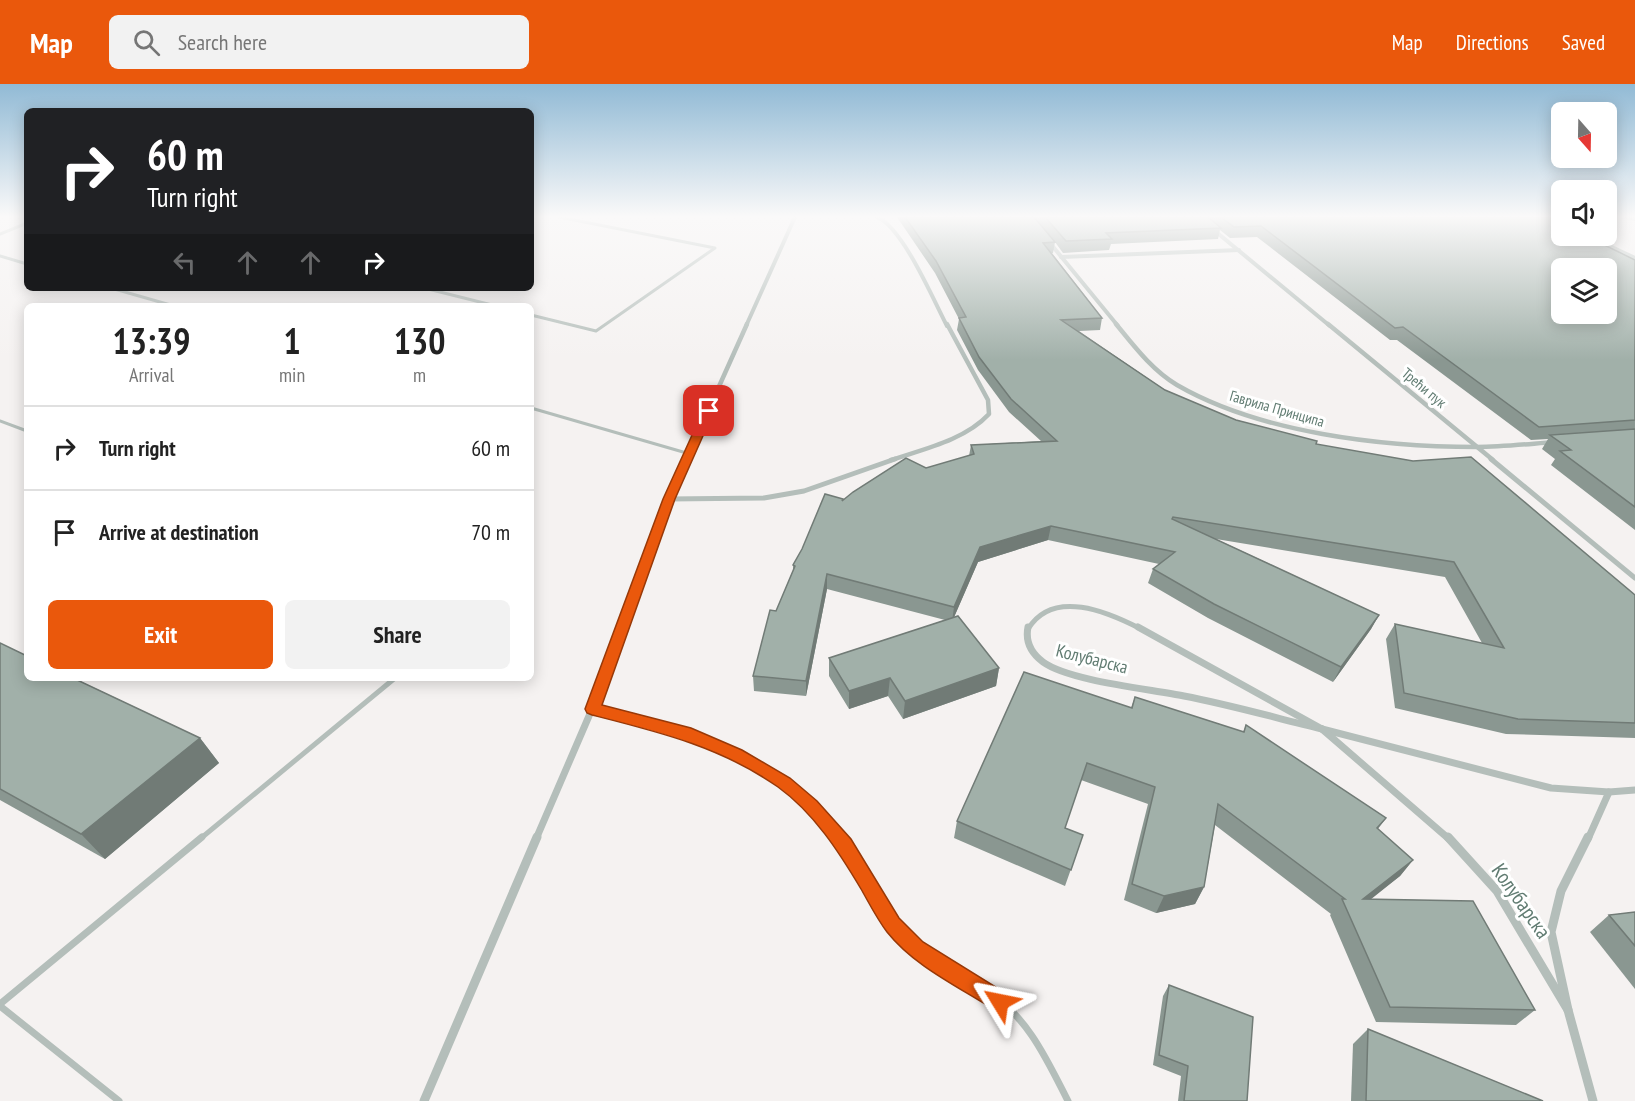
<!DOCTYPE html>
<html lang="en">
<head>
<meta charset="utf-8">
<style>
	:root { --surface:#fff; --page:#f2f2f2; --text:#222; --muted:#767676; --line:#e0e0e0; --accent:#ea580c }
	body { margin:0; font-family:"PT Sans Narrow",sans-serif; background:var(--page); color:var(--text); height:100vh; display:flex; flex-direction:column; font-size:22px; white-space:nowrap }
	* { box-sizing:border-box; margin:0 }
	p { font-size:20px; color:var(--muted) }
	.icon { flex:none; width:33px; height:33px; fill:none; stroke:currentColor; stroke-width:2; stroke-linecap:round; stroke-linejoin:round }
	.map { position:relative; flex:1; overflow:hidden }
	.sheet { position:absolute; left:24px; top:219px; width:510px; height:378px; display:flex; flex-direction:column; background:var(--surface); border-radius:9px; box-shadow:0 3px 15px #0003 }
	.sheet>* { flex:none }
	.hud { position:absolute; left:24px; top:24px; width:510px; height:183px; border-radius:9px; box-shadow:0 3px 15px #0003; background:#202124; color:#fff; overflow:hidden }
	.needle { width:39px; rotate:160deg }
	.buttons { position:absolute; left:1551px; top:18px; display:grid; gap:12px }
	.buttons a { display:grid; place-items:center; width:66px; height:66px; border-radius:9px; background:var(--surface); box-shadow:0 3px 15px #0003; font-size:30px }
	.pin { position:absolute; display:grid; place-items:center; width:51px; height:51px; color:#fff; margin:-26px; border-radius:12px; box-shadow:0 3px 9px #0006 }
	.me { position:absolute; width:66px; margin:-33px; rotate:305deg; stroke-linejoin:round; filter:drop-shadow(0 0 4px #0008) }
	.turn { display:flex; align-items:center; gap:21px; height:126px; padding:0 24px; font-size:27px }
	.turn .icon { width:78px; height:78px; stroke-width:2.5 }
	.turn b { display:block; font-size:42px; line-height:51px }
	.lanes { display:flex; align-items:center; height:57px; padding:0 24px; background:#0003; justify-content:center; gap:30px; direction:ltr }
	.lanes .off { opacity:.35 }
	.eta { display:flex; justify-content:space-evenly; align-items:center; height:102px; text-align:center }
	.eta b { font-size:36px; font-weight:600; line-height:42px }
	.action { display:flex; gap:12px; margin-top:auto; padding:12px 24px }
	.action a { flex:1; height:69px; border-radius:9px; background:var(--accent); color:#fff; font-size:24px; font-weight:600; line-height:69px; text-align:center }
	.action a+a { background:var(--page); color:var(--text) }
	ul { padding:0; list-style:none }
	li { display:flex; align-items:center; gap:18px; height:84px; padding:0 24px; border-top:2px solid var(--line) }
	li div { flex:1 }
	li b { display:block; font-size:22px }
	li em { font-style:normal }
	header { display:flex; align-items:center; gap:36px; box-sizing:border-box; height:84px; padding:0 30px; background:var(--accent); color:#fff }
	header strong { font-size:28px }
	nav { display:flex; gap:33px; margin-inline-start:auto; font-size:21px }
	.search { width:420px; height:54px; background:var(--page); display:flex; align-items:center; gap:15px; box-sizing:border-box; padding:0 21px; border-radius:9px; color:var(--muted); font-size:22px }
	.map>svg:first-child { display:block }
</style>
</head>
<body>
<header>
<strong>Map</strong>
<div class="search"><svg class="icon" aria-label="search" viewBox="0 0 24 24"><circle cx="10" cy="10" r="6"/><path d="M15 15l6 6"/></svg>Search here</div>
<nav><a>Map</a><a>Directions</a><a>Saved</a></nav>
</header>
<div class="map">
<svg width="1635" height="1017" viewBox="0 0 1635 1017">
	<rect width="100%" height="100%" fill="#f5f2f1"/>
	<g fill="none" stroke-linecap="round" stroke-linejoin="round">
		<g stroke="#b4beba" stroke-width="3">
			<path d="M 0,150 L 27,139"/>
			<path d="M 0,172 L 27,180"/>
			<path d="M 111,204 L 174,222"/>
			<path d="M 424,204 L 496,222"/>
			<path d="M 531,231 L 596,247 L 715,164 L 559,133"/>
			<path d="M 531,324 L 690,370"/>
			<path d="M 0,337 L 27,347"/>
		</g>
		<g stroke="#b4beba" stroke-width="5">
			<path d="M 592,625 C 660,642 725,657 784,699 C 806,714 822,735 839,755"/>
			<path d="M 200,755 L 395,594"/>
		</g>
		<g stroke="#b4beba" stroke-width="7">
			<path d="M 838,753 C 866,787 882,830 913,862 C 929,879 967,895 988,908 C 1028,933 1047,976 1068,1017"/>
			<path d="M 0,920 L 202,753"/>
			<path d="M 0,922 L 119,1017"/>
		</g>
		<g stroke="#b4beba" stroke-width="4">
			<path d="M 877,133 C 903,144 933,215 947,242"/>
			<path d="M 1555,133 L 1562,138"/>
			<path d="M 1626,133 L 1635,135"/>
			<path d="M 1215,147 L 1330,242"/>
			<path d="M 1588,152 L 1635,174"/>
			<path d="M 1050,159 L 1118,242"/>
			<path d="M 1061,173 L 1239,166"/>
			<path d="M 746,242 L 795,133"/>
		</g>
		<g stroke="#b4beba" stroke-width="4.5">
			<path d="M 1116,240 C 1134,262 1152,286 1177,301 C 1260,349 1382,363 1477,363 C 1502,363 1528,360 1554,358"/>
			<path d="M 1328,240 L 1493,376"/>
			<path d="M 686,376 L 747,240"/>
			<path d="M 891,376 C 924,365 965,356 989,330 L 988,316 L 947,240"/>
		</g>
		<g stroke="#b4beba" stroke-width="5">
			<path d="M 1491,375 L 1635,494"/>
			<path d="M 669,415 L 764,414 L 804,407 L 895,375"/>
			<path d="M 621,545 L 669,415 L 687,375"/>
			<path d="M 1028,545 C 1053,504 1108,528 1141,545"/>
		</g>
		<g stroke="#b4beba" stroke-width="7">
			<path d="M 1028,543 C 1025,558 1031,569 1043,578 C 1069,597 1150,605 1184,612 C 1231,621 1276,634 1322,645"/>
			<path d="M 1138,543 L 1322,645"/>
			<path d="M 1322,645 L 1551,704 L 1609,708 L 1635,706"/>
			<path d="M 1322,645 L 1449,755"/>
			<path d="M 536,755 L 592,625 L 622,543"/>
			<path d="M 1588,755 L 1609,708"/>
		</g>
		<g stroke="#b4beba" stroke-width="9">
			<path d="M 1448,753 L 1497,807 L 1568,926"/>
			<path d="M 1588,753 L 1561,807 L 1551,848 L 1568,926 L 1593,1017"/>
			<path d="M 424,1017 L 537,753"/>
		</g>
	</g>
	<g fill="#8a9791">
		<path d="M 897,133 L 1549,133 L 1635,176 L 1635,446 L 1551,381 L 1555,375 L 1542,365 L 1548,355 L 1531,356 L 1397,256 L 1390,256 L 1257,153 L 1230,154 L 1220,146 L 1218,155 L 1111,160 L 1109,166 L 1063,169 L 1055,158 L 1053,169 L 1052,169 L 1102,234 L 1100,246 L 1079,247 L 1165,306 L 1236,336 L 1316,360 L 1635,511 L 1635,654 L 1506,650 L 1395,624 L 1386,555 L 1395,540 L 1482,559 L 1445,493 L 1216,455 L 1379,531 L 1371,545 L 1333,598 L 1208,534 L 1148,499 L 1153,485 L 1159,480 L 1048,456 L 978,478 L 954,533 L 999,584 L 996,602 L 903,635 L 888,612 L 849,625 L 829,592 L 829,574 L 945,536 L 827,505 L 806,612 L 754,607 L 753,592 L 776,527 L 793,487 L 793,481 L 843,417 L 926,384 L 969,372 L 971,361 L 1041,357 L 1009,328 L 978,286 L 957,246 L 959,235 L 935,189 Z"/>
		<path d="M 0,559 L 200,654 L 219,679 L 105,775 L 0,716 Z"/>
		<path d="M 1135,613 L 1243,648 L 1246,641 L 1386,734 L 1378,745 L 1413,776 L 1400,792 L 1370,815 L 1535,926 L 1516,941 L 1376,938 L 1330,831 L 1331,830 L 1215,741 L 1204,803 L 1195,820 L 1156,829 L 1124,816 L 1148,720 L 1081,696 L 1065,744 L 1083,751 L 1065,802 L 954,754 L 957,737 L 1131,624 Z"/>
		<path d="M 1635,828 L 1635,905 L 1590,848 L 1609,831 Z"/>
		<path d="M 1169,901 L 1247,1017 L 1178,1017 L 1181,992 L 1153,981 L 1163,912 Z"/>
		<path d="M 1368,945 L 1543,1017 L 1351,1017 L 1353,960 Z"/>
	</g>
	<g fill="#717b76">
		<path d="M 1051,442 L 1048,456 L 978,478 L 952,538 L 954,523 L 980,463 Z"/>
		<path d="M 827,490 L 827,505 L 806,612 L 806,597 Z"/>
		<path d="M 1379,531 L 1371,545 L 1333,598 L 1341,583 Z"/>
		<path d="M 999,584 L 996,602 L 903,635 L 905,617 Z"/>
		<path d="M 890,594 L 888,612 L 849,625 L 849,607 Z"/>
		<path d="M 200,654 L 219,679 L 105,775 L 81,750 Z"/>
		<path d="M 1413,776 L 1400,792 L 1350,832 L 1363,815 Z"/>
		<path d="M 1204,803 L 1195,820 L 1156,829 L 1164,812 Z"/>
	</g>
	<g fill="#a1b0a9" stroke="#717b76" stroke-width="1.5" fill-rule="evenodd">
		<path d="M 905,133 L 1034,133 L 1055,158 L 1043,159 L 1102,234 L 1061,236 L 1165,306 L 1236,336 L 1317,357 L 1316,360 L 1413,377 L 1471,373 L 1635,511 L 1635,639 L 1518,635 L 1404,609 L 1395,540 L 1504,564 L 1454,478 L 1173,433 L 1172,435 L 1379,531 L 1341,583 L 1214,520 L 1153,485 L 1175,468 L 1051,442 L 980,463 L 954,523 L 827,490 L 806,597 L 753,592 L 770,526 L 776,527 L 795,482 L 793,481 L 802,465 L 825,410 L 843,415 L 842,417 L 853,408 L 906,374 L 926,384 L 974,370 L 971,361 L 1057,357 L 1011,315 L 979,273 L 959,234 L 966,233 L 936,177 Z"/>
		<path d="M 1045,133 L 1208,133 L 1221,144 L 1106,149 L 1112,155 L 1066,157 Z"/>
		<path d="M 1221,133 L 1549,133 L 1562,139 L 1562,152 L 1586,152 L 1635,176 L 1635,336 L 1539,343 L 1403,243 L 1395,244 L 1261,142 L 1234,143 ZM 1562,184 L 1606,184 L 1606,230 L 1562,230 Z"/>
		<path d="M 1635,345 L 1635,423 L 1560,367 L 1571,366 L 1550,351 Z"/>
		<path d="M 958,532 L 999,584 L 905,617 L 890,594 L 849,607 L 829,574 Z"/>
		<path d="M 0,559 L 27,572 L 27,594 L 73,594 L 200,654 L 81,750 L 0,705 Z"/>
		<path d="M 1024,588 L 1132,624 L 1135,613 L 1244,648 L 1246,641 L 1386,734 L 1377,744 L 1413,776 L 1363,815 L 1473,817 L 1535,926 L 1390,923 L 1342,815 L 1345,815 L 1218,720 L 1204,803 L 1164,812 L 1132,800 L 1155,703 L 1087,679 L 1065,744 L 1083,751 L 1071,786 L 957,737 Z"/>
		<path d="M 1635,828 L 1635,862 L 1609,831 Z"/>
		<path d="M 1169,901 L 1253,933 L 1247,1017 L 1184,1017 L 1188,982 L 1159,971 Z"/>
		<path d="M 1368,945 L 1543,1017 L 1366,1017 Z"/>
	</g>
	<linearGradient id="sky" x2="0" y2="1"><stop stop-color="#91bad5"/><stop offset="0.48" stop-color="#faf9f9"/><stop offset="1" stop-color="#faf9f9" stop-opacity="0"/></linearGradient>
	<rect width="1635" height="276" fill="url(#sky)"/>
	<path fill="#ea580c" stroke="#983908" stroke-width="1.5" d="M 709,323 L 714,327 L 675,415 L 602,621 L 691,644 L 742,666 L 790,694 L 817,717 L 851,755 L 899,834 L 923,858 L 1007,910 L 1010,918 L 1007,925 L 1000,928 L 993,925 C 957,902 914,882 887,848 C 877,835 869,819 861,805 C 839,768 814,729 778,703 C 721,663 659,648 592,631 L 587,629 L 585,625 L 663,415 L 703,327 Z"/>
	<g text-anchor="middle" stroke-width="6" stroke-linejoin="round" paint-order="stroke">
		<g font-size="15" fill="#617c72" stroke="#fff">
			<text transform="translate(1424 304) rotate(40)" y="5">Трећи пук</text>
			<text transform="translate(1277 325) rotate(16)" y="5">Гаврила Принципа</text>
		</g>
		<g font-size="18" fill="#617c72" stroke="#fff">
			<text transform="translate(1092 575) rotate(14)" y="6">Колубарска</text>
		</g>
		<g font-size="21" fill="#617c72" stroke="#fff">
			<text transform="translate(1521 817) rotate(55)" y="7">Колубарска</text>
		</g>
	</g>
</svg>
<div class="buttons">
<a><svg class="needle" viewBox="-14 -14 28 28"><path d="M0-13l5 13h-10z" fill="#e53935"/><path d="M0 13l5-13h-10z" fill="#767676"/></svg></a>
<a><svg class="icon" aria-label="sound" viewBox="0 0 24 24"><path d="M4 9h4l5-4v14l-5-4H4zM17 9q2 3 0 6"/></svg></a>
<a><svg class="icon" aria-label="layers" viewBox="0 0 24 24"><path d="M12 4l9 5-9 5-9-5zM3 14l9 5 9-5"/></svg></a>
</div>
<div class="pin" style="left:709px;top:327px;background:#d93025"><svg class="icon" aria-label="arrive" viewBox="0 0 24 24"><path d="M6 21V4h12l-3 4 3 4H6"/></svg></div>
<svg class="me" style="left:1000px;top:918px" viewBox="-20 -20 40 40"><path d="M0-17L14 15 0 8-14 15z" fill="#ea580c" stroke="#fff" stroke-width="4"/></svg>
<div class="hud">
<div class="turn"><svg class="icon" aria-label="right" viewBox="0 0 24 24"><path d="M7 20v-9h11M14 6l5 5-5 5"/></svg><div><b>60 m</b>Turn right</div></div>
<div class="lanes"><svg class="icon off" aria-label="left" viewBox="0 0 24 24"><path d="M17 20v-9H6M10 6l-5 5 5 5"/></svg><svg class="icon off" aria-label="ahead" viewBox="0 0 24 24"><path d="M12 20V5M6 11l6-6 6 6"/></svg><svg class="icon off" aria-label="ahead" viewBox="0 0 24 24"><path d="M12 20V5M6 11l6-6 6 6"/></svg><svg class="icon" aria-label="right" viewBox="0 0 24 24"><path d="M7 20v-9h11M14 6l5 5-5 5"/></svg></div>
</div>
<section class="sheet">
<div class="eta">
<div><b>13:39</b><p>Arrival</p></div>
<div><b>1</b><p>min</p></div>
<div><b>130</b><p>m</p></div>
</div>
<ul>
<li><svg class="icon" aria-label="right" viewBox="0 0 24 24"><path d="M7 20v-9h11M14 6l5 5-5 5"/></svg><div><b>Turn right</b></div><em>60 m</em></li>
<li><svg class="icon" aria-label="arrive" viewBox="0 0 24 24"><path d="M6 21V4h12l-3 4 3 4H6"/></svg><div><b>Arrive at destination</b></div><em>70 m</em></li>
</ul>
<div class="action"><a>Exit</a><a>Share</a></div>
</section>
</div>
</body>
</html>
